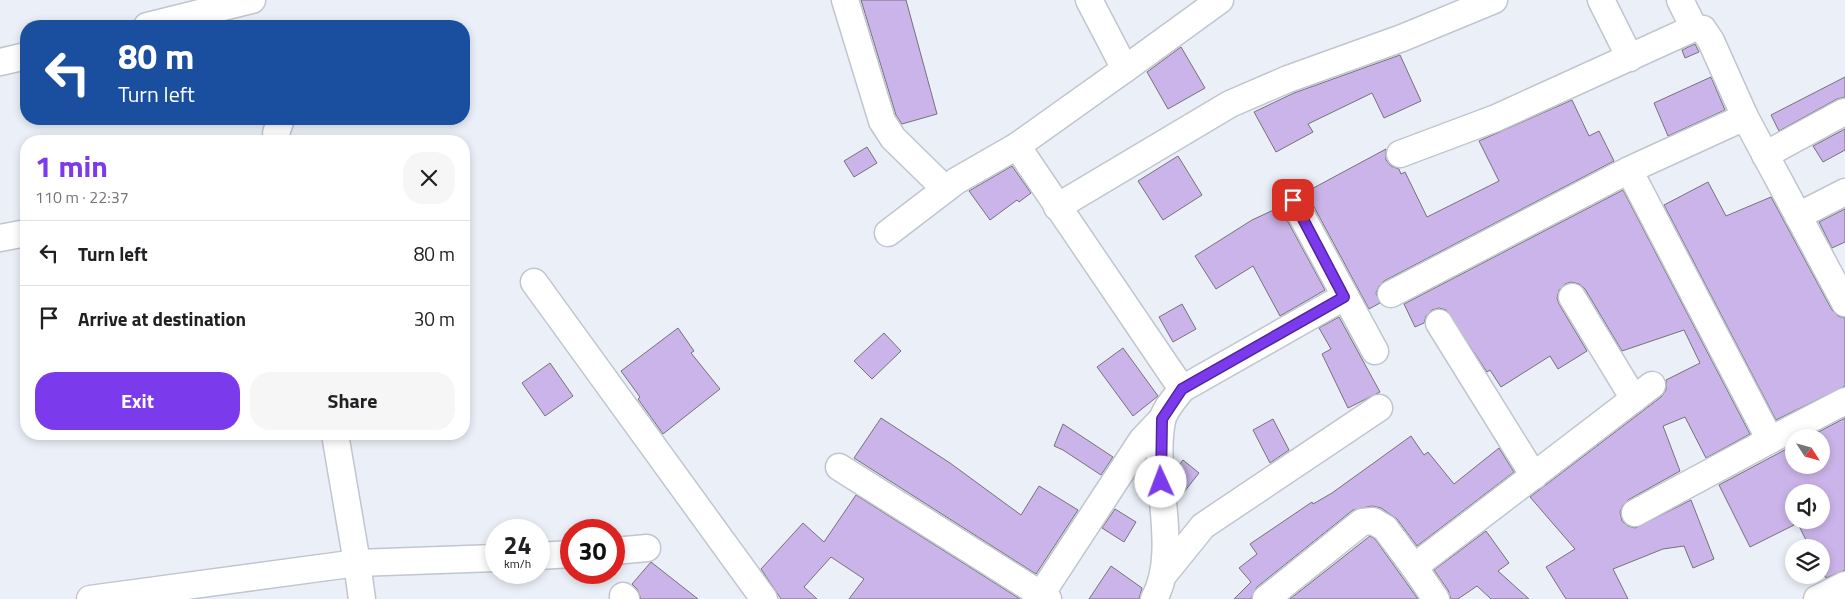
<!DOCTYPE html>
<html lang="en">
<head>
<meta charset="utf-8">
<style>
	:root { --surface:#fff; --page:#f6f6f6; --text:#202124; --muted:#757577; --line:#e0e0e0; --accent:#7c3aed }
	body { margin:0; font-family:"Titillium Web",sans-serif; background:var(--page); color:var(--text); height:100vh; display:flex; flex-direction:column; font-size:19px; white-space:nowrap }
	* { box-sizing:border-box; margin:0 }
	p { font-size:16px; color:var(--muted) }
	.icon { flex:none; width:28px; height:28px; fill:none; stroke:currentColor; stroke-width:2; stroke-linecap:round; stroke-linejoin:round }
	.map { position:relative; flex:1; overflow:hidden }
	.details { position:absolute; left:20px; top:135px; width:450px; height:305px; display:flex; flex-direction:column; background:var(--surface); border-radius:20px; box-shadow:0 2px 8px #0003 }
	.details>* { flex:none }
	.top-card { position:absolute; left:20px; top:20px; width:450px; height:105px; border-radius:20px; box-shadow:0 2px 8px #0003; background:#1a4fa0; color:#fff; overflow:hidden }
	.needle { width:32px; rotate:126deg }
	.buttons { position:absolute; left:1785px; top:429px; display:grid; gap:10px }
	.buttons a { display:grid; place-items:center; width:45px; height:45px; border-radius:50%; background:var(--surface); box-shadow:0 2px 8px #0003; font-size:25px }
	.speed { position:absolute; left:485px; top:519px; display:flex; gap:10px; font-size:25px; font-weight:700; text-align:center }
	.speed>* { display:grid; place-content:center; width:65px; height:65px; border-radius:50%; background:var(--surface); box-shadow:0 2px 8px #0003; line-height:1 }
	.speed small { font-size:12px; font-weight:400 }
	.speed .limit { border:8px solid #d22; background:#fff; color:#111 }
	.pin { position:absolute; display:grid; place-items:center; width:42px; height:42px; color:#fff; margin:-21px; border-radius:10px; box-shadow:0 2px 8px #0006 }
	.me { position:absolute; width:55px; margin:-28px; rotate:358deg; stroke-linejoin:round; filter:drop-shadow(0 0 4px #0008) }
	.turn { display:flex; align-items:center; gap:18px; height:105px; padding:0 15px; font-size:22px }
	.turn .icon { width:65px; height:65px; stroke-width:2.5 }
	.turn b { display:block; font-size:35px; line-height:42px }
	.round { display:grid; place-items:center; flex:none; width:52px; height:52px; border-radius:20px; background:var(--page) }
	.headline { display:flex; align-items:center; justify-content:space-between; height:85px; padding:0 15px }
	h1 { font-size:30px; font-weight:700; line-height:38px; color:var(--accent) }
	.button { display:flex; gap:10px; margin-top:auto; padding:10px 15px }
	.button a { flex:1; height:58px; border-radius:20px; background:var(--accent); color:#fff; font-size:20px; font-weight:700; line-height:58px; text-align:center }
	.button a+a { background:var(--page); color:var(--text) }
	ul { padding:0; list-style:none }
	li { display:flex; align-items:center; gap:15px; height:65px; padding:0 15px; border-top:1px solid var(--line) }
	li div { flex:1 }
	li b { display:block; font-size:19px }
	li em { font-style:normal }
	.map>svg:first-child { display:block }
</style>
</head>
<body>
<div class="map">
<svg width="1845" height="599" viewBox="0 0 1845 599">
	<rect width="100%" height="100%" fill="#ebf0f8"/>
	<g fill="#cab4e9" stroke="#75727a">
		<path d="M 861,0 L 906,0 L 937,114 L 902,124 L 896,115 Z"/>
		<path d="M 1695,44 L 1699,52 L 1685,58 L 1682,50 Z"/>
		<path d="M 1181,47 L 1205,88 L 1168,109 L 1147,72 Z"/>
		<path d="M 1400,55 L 1421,101 L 1384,118 L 1372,93 L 1308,124 L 1313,132 L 1276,152 L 1254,112 L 1294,93 Z"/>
		<path d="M 1711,77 L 1725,110 L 1668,136 L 1654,103 Z"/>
		<path d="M 1845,77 L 1845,97 L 1837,99 L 1779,131 L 1771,115 Z"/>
		<path d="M 1572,100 L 1589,136 L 1599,131 L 1614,161 L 1384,281 L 1379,286 L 1376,293 L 1380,303 L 1369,309 L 1306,192 L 1386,149 L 1386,160 L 1391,166 L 1399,169 L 1401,174 L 1405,172 L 1427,217 L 1499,181 L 1479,141 Z"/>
		<path d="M 1845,129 L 1845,150 L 1823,162 L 1813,146 Z"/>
		<path d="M 867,147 L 877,163 L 854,177 L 844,161 Z"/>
		<path d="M 1178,156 L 1202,195 L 1163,220 L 1138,181 Z"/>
		<path d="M 1012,166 L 1031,193 L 1019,202 L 1017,200 L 990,220 L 969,191 Z"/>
		<path d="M 1708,182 L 1726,216 L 1771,197 L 1832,310 L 1838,316 L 1845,318 L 1845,386 L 1776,420 L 1664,205 Z"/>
		<path d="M 1623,190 L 1750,434 L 1706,458 L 1685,417 L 1663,426 L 1680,471 L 1628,500 L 1623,505 L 1620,512 L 1622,521 L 1628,526 L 1635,528 L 1691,500 L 1714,559 L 1693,568 L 1684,546 L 1663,549 L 1613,569 L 1628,599 L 1566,599 L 1546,567 L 1575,549 L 1530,497 L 1661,397 L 1666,390 L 1666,380 L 1700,363 L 1684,330 L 1622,351 L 1585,289 L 1579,284 L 1571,282 L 1565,284 L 1559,290 L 1557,298 L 1559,304 L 1587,351 L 1558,369 L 1550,356 L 1501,387 L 1490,370 L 1487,372 L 1446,310 L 1439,308 L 1432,310 L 1426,316 L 1424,323 L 1415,327 L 1404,304 Z"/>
		<path d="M 1280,207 L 1325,290 L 1280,316 L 1253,266 L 1216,289 L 1195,256 L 1252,220 Z"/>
		<path d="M 1845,209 L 1845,242 L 1832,248 L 1819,222 Z"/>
		<path d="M 1182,304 L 1196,329 L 1173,342 L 1159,317 Z"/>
		<path d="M 1339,317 L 1380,392 L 1348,408 L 1322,354 L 1331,349 L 1319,328 Z"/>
		<path d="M 678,328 L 694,351 L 691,353 L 720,389 L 663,434 L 638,399 L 640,397 L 621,371 Z"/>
		<path d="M 884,333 L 901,351 L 872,379 L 854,361 Z"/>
		<path d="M 1123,348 L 1158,396 L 1133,416 L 1097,367 Z"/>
		<path d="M 550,363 L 573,396 L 545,416 L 522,383 Z"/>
		<path d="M 881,418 L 950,463 L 1021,515 L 1039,486 L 1078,510 L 1036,574 L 854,458 Z"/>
		<path d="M 1845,418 L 1845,570 L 1826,578 L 1821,570 L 1821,548 L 1810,548 L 1796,520 L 1821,520 L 1821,492 L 1794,492 L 1794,525 L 1750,547 L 1719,485 L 1794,445 L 1794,465 L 1821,465 L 1821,438 L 1807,438 Z"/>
		<path d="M 1273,419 L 1289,450 L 1270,463 L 1253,430 Z"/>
		<path d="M 1063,424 L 1113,457 L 1101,475 L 1063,450 L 1054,446 Z"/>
		<path d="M 1411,436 L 1424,455 L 1428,452 L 1454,484 L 1499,448 L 1514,472 L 1417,546 L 1397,519 L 1381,508 L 1372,506 L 1353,510 L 1257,587 L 1251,599 L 1234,599 L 1251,582 L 1239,568 L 1257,554 L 1250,544 L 1312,502 L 1313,504 L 1332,493 Z"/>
		<path d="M 1183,460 L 1199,473 L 1184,492 L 1177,487 L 1175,470 Z"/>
		<path d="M 856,495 L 1020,599 L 849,599 L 864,579 L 831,557 L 804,587 L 817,599 L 781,599 L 761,569 L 803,523 L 824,542 Z"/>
		<path d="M 1115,509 L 1136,522 L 1124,542 L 1102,528 Z"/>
		<path d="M 1486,531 L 1509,563 L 1498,571 L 1529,599 L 1491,599 L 1477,586 L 1458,599 L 1451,599 L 1448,590 L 1434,570 Z"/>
		<path d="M 1370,536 L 1375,539 L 1418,599 L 1290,599 Z"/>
		<path d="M 651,562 L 698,599 L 641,599 L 637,589 L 632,584 Z"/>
		<path d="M 1111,566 L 1142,588 L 1139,599 L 1089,599 Z"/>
	</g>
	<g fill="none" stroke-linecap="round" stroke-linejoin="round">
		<defs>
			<g id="street">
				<path d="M 845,0 L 882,121 L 893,138 L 945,189"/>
				<path d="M 1089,0 L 1125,69 L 1017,146 L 1182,389"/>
				<path d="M 1601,0 L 1630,58"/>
				<path d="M 1680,0 L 1694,28"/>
				<path d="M 147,26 L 252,0"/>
				<path d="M 0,62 L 26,56"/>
				<path d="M 1125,69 L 1220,0"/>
				<path d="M 278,141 L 276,133 L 281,119"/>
				<path d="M 1400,154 L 1496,118 L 1694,28 L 1703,29 L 1711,41 L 1745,117 L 1845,303"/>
				<path d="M 1765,155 L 1844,112"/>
				<path d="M 1629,170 L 1770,440 L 1845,401"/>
				<path d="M 1293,200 L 1375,351"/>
				<path d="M 1057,207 L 1230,104 L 1288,79 L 1402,38 L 1494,0"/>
				<path d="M 1798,216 L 1845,192"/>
				<path d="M 888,233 L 956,181 L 1017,146"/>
				<path d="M 0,238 L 26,233"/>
				<path d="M 534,282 L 764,599"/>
				<path d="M 1391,294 L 1629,170 L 1745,117"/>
				<path d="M 1572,297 L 1634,399"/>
				<path d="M 1439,323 L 1534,476"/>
				<path d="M 839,467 L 1048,599"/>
				<path d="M 1635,513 L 1770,440"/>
				<path d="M 614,551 L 647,548"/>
				<path d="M 539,556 L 571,554"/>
				<path d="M 1165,573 L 1203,526 L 1379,408"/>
				<path d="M 623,596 L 626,599"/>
				<path d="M 90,599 L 357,563 L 335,434"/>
				<path d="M 362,599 L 357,563 L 496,558"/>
				<path d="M 1038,599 L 1142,440 L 1162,419"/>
				<path d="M 1154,599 C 1181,550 1151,476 1162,421 C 1164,410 1175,398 1182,389 L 1344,297"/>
				<path d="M 1266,599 L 1362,522 L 1373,521 L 1385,528 L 1414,567"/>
				<path d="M 1436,599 L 1414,567 L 1652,385"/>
				<path d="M 1817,599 L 1845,585"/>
			</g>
		</defs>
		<use href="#street" stroke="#c0c6cd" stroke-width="29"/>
		<use href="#street" stroke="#fff" stroke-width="26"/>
	</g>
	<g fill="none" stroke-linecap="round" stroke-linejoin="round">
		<defs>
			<path id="route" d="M 1161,482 L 1162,419 L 1182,389 L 1344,297 L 1293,200"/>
		</defs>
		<use href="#route" stroke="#51269a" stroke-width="12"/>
		<use href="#route" stroke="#7c3aed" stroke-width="9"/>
	</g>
</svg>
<div class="buttons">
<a><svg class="needle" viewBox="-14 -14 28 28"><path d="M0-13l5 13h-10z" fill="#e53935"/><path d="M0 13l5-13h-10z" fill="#757577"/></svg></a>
<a><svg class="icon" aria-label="sound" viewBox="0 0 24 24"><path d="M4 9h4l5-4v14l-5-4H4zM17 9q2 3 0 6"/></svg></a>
<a><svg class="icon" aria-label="layers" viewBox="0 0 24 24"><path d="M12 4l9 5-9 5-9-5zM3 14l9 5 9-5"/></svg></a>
</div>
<div class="speed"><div>24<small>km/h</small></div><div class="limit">30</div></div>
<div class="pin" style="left:1293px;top:200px;background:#d93025"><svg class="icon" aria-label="arrive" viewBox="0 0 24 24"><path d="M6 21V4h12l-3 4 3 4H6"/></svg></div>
<svg class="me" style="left:1161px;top:482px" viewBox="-20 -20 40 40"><circle r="19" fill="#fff"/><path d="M0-13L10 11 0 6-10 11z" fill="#7c3aed"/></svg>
<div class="top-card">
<div class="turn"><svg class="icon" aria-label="left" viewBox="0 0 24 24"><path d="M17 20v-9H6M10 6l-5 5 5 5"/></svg><div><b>80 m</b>Turn left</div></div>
</div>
<section class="details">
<div class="headline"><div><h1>1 min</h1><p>110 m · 22:37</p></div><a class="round"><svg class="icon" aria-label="close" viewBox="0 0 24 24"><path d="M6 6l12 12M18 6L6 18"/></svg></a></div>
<ul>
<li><svg class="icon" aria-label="left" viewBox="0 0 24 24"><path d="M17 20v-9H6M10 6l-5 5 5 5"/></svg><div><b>Turn left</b></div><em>80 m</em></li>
<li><svg class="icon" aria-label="arrive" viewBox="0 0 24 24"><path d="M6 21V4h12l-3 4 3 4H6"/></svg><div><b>Arrive at destination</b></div><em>30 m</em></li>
</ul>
<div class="button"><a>Exit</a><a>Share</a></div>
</section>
</div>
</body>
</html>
